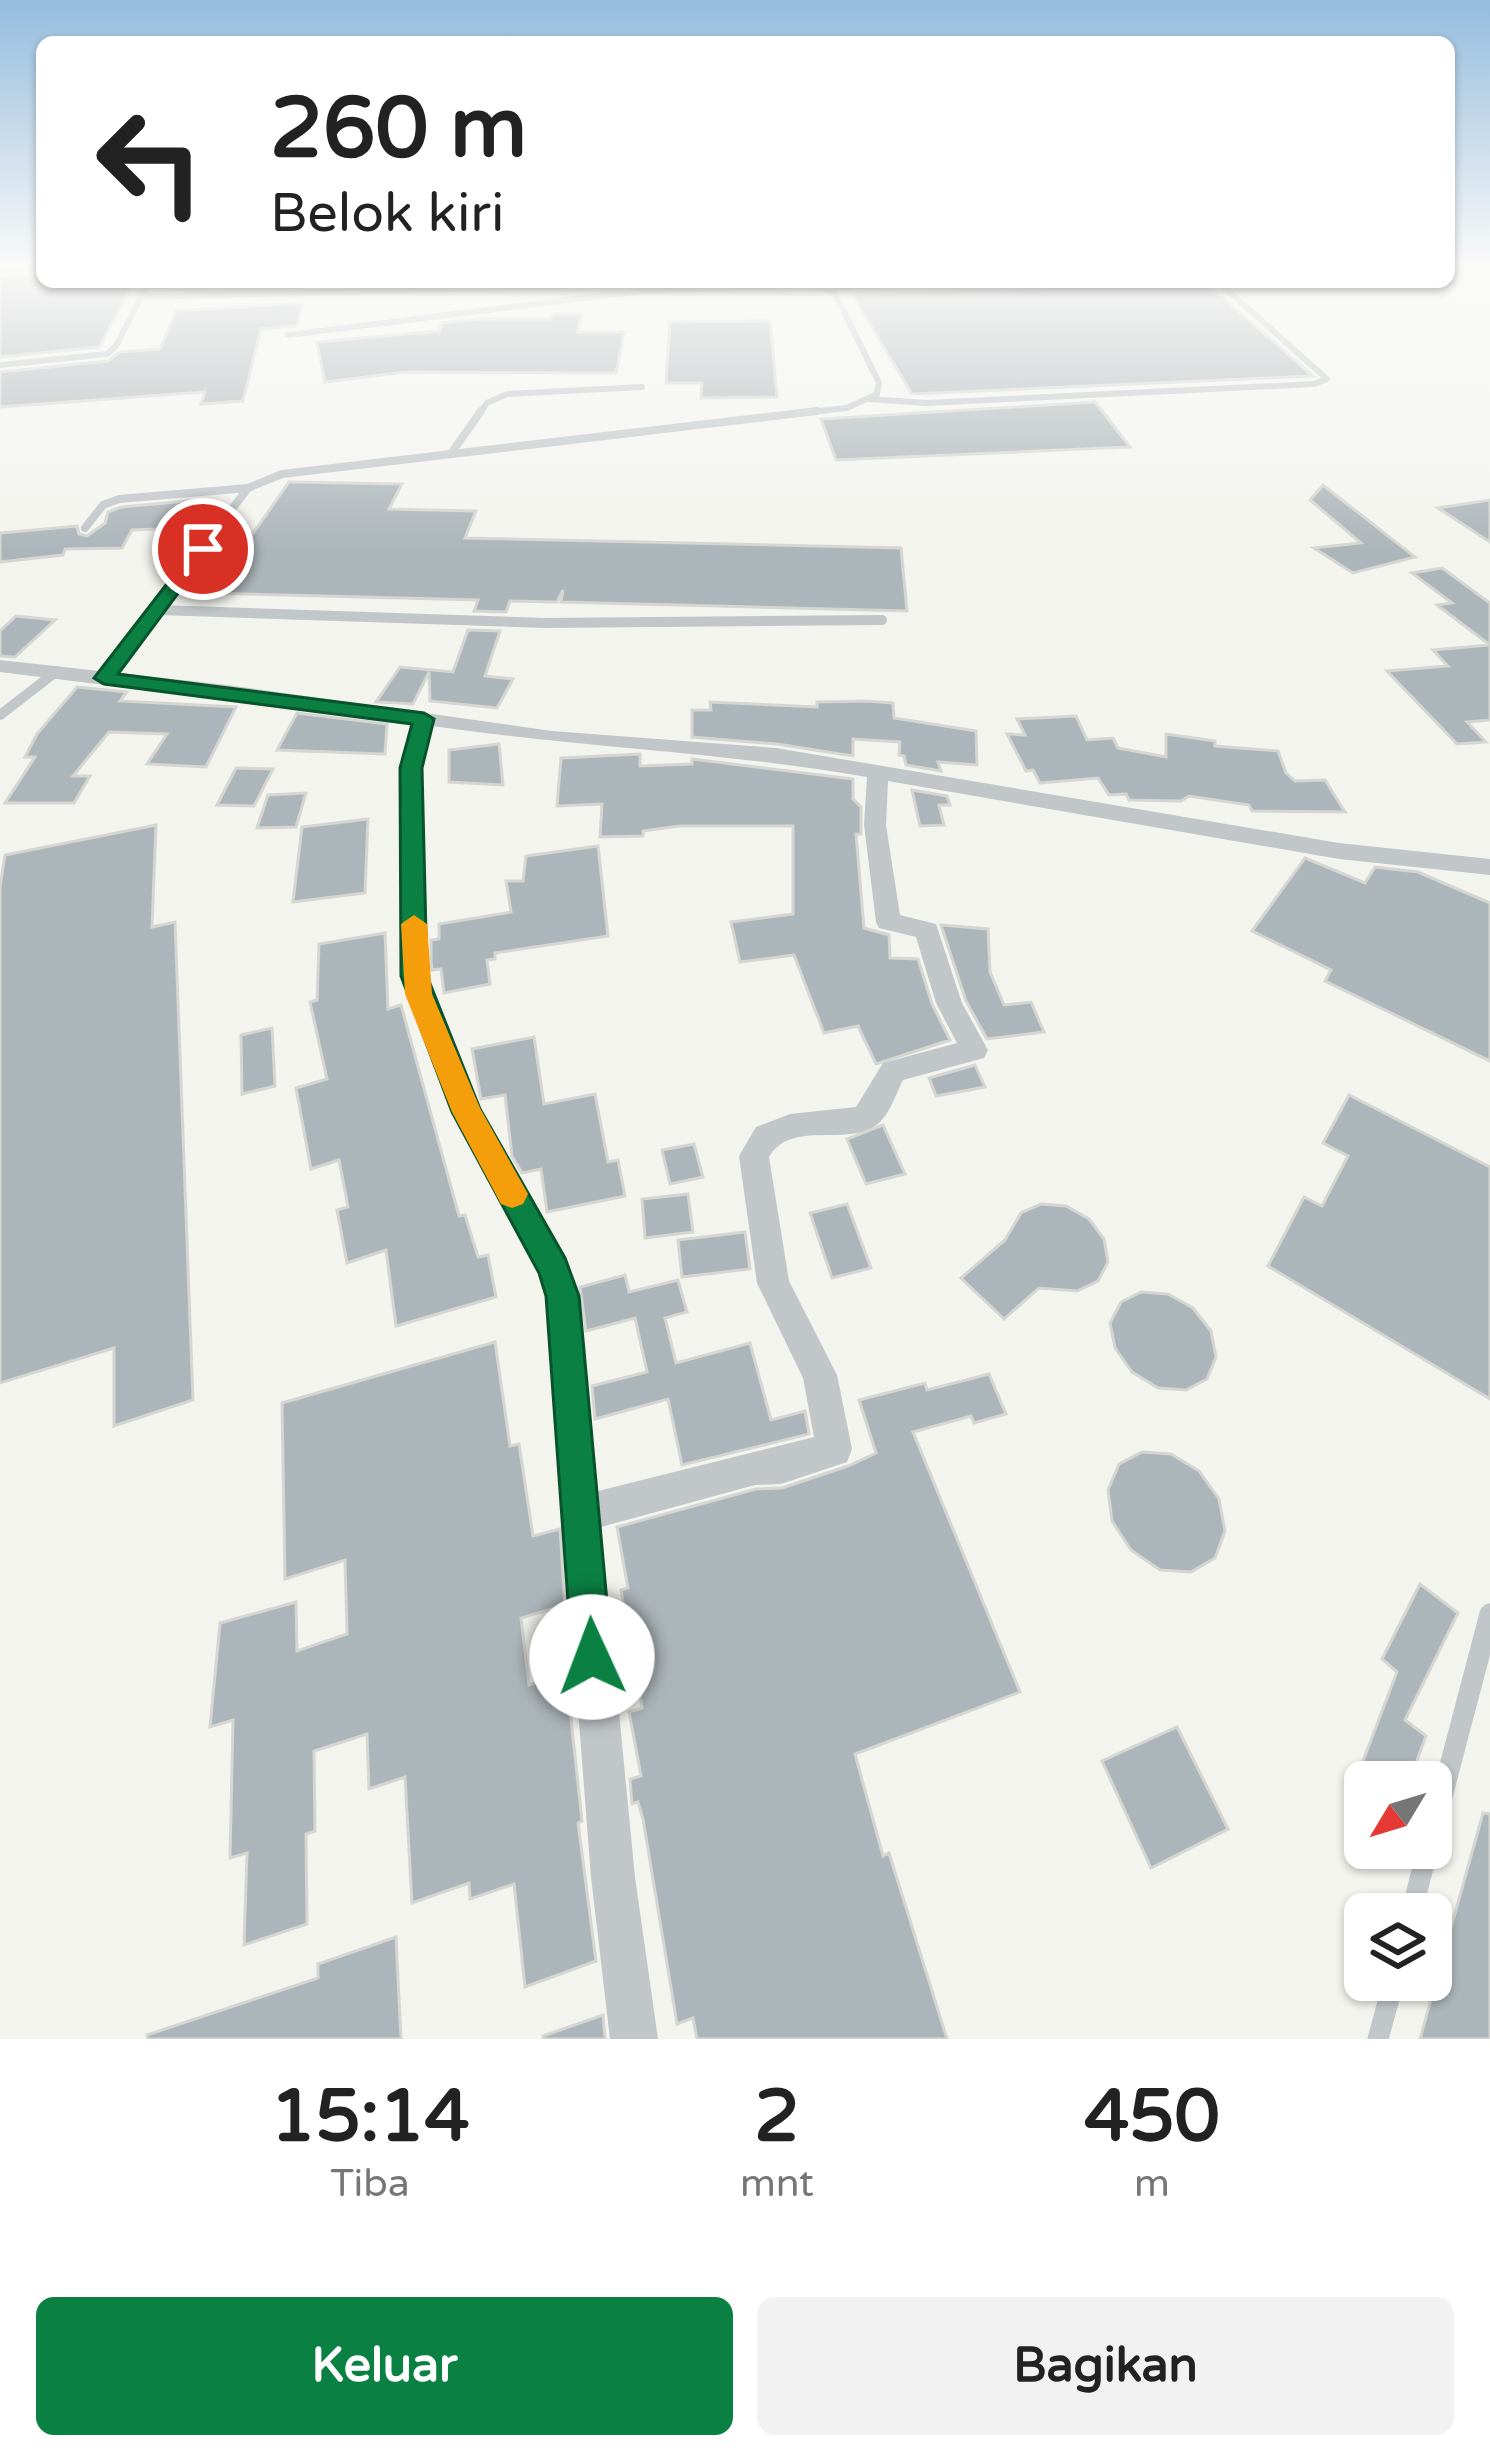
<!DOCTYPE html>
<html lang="id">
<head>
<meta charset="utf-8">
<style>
	:root { --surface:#fff; --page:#f2f2f2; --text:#222; --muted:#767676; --accent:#0b8043 }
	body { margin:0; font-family:"Varela Round",sans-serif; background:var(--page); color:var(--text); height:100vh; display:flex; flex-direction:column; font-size:45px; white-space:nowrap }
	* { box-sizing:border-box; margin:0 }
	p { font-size:39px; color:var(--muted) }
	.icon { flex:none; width:66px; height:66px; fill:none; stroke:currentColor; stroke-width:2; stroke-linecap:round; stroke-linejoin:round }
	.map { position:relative; height:2039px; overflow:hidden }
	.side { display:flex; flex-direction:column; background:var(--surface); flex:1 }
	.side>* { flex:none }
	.guide { position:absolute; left:36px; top:36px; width:1419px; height:252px; border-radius:18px; box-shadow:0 3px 9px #0004; background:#fff; color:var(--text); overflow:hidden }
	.needle { width:78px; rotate:232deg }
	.fabs { position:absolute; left:1344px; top:1761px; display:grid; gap:24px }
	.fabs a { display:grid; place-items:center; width:108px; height:108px; border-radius:18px; background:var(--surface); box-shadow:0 3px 9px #0004; font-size:60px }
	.pin { position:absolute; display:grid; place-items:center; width:102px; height:102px; color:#fff; margin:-51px; border:6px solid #fff; border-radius:50%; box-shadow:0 3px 12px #0007 }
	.me { position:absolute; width:132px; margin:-66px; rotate:358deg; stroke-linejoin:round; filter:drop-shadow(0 0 9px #0008) }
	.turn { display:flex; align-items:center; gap:42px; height:252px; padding:0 36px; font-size:54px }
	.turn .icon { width:156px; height:156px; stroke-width:2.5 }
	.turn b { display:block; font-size:84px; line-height:102px }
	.eta { display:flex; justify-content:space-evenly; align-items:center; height:204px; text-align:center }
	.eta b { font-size:72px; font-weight:700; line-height:84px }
	.cta { display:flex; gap:24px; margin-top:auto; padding:24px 36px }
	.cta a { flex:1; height:138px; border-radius:18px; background:var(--accent); color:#fff; font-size:48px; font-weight:700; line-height:138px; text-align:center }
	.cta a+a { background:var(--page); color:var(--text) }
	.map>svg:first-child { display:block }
</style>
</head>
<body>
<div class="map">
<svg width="1490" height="2039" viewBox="0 0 1490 2039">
	<rect width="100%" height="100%" fill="#f4f4ef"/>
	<g fill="#acb5b9" stroke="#d5d5d2" stroke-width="3">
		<path d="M 42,276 L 42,282 L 134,282 L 99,347 L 0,357 L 0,277 Z"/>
		<path d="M 1167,282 L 1205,282 L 1313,376 L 912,394 L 852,294 Z"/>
		<path d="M 302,303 L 297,326 L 261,329 L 243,401 L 201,404 L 205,392 L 0,407 L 0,372 L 108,361 L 120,352 L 160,349 L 176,311 Z"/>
		<path d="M 552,314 L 582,314 L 578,332 L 624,332 L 616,373 L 405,372 L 325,382 L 317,342 L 439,331 L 442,323 L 477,319 L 551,319 Z"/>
		<path d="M 770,321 L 777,397 L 701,398 L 702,383 L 666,383 L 670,322 Z"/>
		<path d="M 1095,402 L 1130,447 L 836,460 L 821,419 Z"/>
		<path d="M 289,482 L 402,484 L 389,509 L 476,511 L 465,538 L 901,548 L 907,611 L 561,602 L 563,590 L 557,602 L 510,601 L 506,612 L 474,611 L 478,600 L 211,593 Z"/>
		<path d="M 1323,485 L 1415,557 L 1353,573 L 1314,548 L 1361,543 L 1310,500 Z"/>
		<path d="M 1490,500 L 1490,542 L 1438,508 Z"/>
		<path d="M 188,501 L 177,528 L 132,530 L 122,548 L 65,549 L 63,555 L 0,562 L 0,533 L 77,526 L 79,534 L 87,536 L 105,523 L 108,512 L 121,507 Z"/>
		<path d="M 1442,568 L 1490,603 L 1490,645 L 1437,605 L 1452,603 L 1412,573 Z"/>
		<path d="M 16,616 L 55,620 L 15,657 L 0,656 L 0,631 Z"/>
		<path d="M 468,630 L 500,631 L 485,676 L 513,679 L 497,708 L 430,701 L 429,672 L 413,704 L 376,702 L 400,667 L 453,672 Z"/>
		<path d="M 1490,645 L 1490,720 L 1467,722 L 1486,742 L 1457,744 L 1387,671 L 1448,666 L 1433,650 Z"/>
		<path d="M 77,687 L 127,692 L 120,701 L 236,707 L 206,767 L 147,764 L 167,734 L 109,732 L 73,776 L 90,776 L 74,803 L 5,803 L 35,757 L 25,757 L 37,734 Z"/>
		<path d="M 866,701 L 893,703 L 894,718 L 976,731 L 977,765 L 938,762 L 941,771 L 906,765 L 904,756 L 899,755 L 900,742 L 853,739 L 853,756 L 777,744 L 692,737 L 692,710 L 711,710 L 710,702 L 817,707 L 817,702 Z"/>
		<path d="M 297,713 L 387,724 L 385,754 L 277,750 Z"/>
		<path d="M 1076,716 L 1087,740 L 1113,738 L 1118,748 L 1166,757 L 1166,734 L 1215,741 L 1215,746 L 1278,751 L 1286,773 L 1295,781 L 1325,780 L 1345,812 L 1252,811 L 1249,805 L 1189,796 L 1181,801 L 1129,800 L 1126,794 L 1109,795 L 1098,778 L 1040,783 L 1033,770 L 1026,771 L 1007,734 L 1025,735 L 1017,719 Z"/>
		<path d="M 499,744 L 503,785 L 449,782 L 449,750 Z"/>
		<path d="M 640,754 L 640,766 L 692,764 L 692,759 L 853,779 L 853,799 L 861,807 L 861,834 L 856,834 L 864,928 L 889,935 L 890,958 L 918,959 L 932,1004 L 950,1040 L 876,1064 L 858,1026 L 824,1033 L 794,955 L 740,962 L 731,922 L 793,914 L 793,826 L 680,826 L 643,831 L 643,836 L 600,837 L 602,804 L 557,806 L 561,758 Z"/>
		<path d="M 236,768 L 273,769 L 254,806 L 217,805 Z"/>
		<path d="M 912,790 L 947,796 L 950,805 L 939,805 L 944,825 L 920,826 Z"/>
		<path d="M 306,793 L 296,827 L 257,828 L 268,795 Z"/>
		<path d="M 368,819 L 365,893 L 293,902 L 302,827 Z"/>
		<path d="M 156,825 L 152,927 L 175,922 L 193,1400 L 114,1426 L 114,1348 L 0,1383 L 0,887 L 5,855 Z"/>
		<path d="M 598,846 L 608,936 L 495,953 L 495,959 L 487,960 L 490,984 L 444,993 L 441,969 L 432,970 L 431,960 L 431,940 L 439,939 L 439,924 L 511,912 L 506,881 L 523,881 L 526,856 Z"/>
		<path d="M 1305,858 L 1365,883 L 1375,867 L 1418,872 L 1490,903 L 1490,1061 L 1325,981 L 1331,970 L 1252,931 Z"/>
		<path d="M 941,925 L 988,929 L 990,972 L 1004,1005 L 1031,1002 L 1044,1032 L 987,1039 L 966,1001 Z"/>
		<path d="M 385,933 L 388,1009 L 401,1005 L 459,1216 L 465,1215 L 478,1257 L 488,1255 L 496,1297 L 396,1326 L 386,1250 L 347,1263 L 337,1210 L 348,1207 L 339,1160 L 311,1169 L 296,1088 L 327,1079 L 310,1002 L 317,1000 L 319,944 Z"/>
		<path d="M 272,1028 L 275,1086 L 242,1094 L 241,1035 Z"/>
		<path d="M 534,1037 L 544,1104 L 595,1094 L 608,1162 L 618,1160 L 625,1196 L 547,1212 L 541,1169 L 522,1173 L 512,1156 L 505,1095 L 481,1099 L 472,1049 Z"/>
		<path d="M 975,1065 L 985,1087 L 936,1096 L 929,1078 Z"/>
		<path d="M 1349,1095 L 1490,1167 L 1490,1399 L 1268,1266 L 1304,1197 L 1322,1206 L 1348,1156 L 1323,1143 Z"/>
		<path d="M 883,1125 L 905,1174 L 866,1184 L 847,1139 Z"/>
		<path d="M 694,1144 L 703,1177 L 670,1184 L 662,1150 Z"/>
		<path d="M 688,1194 L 693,1232 L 645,1238 L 642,1199 Z"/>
		<path d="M 847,1204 L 871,1268 L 832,1278 L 810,1213 Z"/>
		<path d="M 1041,1204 L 1066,1206 L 1089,1219 L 1104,1239 L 1108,1262 L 1098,1281 L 1077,1291 L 1039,1288 L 1004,1319 L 961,1278 L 1005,1240 L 1021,1213 Z"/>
		<path d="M 745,1232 L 750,1269 L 682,1277 L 678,1240 Z"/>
		<path d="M 625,1275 L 629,1292 L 678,1280 L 687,1312 L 665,1318 L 676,1363 L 750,1343 L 771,1420 L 805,1411 L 809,1434 L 682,1465 L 668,1399 L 595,1419 L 592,1386 L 647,1372 L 635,1318 L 586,1331 L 580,1287 Z"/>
		<path d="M 1141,1292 L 1168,1294 L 1193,1308 L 1211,1331 L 1216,1357 L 1207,1379 L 1186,1390 L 1158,1388 L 1132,1372 L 1115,1348 L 1110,1323 L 1121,1302 Z"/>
		<path d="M 495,1342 L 510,1446 L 519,1444 L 533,1536 L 560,1529 L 565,1605 L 521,1618 L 529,1685 L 566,1673 L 582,1821 L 578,1823 L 596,1961 L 525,1987 L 514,1884 L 470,1899 L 469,1883 L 412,1903 L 405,1777 L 369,1789 L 367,1734 L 314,1751 L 315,1831 L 306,1834 L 307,1924 L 244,1945 L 247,1853 L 230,1858 L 233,1720 L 210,1727 L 220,1623 L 296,1602 L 297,1651 L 347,1634 L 345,1560 L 285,1579 L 282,1403 Z"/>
		<path d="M 989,1374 L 1006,1414 L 974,1423 L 971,1416 L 913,1432 L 1020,1692 L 855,1754 L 883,1856 L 889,1853 L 947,2039 L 697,2039 L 693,2018 L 677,2024 L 643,1819 L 638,1802 L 632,1804 L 630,1779 L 641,1776 L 629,1712 L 642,1708 L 621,1590 L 628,1588 L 617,1527 L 756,1489 L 782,1488 L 848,1466 L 876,1453 L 859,1400 L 925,1383 L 927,1390 Z"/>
		<path d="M 1142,1452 L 1171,1454 L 1199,1471 L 1219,1499 L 1225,1531 L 1215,1558 L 1191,1572 L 1160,1570 L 1131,1550 L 1112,1521 L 1108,1490 L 1119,1464 Z"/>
		<path d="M 1420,1584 L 1458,1613 L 1405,1720 L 1426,1736 L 1409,1782 L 1355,1782 L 1397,1672 L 1382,1659 Z"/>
		<path d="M 1177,1727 L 1228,1829 L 1151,1868 L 1102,1761 Z"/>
		<path d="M 1483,1813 L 1490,1814 L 1490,2039 L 1420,2039 Z"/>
		<path d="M 396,1937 L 401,2039 L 148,2039 L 147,2035 L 318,1978 L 318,1964 Z"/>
		<path d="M 603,2015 L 605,2039 L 544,2039 L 543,2036 Z"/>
	</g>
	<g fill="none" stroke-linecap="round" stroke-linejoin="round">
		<g stroke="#c1c6c9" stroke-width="6">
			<path d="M 0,270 L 42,268"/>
			<path d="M 824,288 L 939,282"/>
			<path d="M 141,297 L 566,286"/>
			<path d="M 288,335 L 640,291 L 810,285 L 835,293 L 879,383 L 877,394 L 847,408 L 791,414"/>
			<path d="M 0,365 L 107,354 L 116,346 L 149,282"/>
			<path d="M 869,399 L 926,403 L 1314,384 L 1327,379 L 1218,282"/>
			<path d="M 479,414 L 487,403 L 507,394 L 642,387"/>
		</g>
		<g stroke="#c1c6c9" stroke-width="8">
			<path d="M 452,452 L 481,411"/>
			<path d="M 85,528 L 103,505 L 119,499 L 248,488"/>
			<path d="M 161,603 L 248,488 L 282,474 L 817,411"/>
		</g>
		<g stroke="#c1c6c9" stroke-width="10">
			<path d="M 158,610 L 546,623 L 882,620"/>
			<path d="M 104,678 L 163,600"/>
			<path d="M 0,715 L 57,671"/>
		</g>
		<g stroke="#c1c6c9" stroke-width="21">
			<path d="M 1431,1838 L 1490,1614"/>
			<path d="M 1411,1914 L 1428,1848"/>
			<path d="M 1378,2039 L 1394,1980"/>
		</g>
		<path fill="#c1c6c9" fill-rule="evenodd" d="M 0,660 L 227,685 L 552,731 L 776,748 L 1339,843 L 1490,859 L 1490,875 L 1339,859 L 888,781 L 886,825 L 900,915 L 936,924 L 962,1003 L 988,1050 L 984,1058 L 903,1080 C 896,1094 890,1113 879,1123 C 848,1149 792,1118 769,1157 L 789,1281 L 837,1375 L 852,1449 L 847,1462 L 781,1484 L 755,1485 L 601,1527 L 635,1877 L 658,2039 L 610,2039 L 591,1877 L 546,1296 L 539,1273 L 453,1112 L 401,977 L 400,768 L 412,723 L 0,672 ZM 432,726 C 577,747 723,752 867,777 L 864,825 L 876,922 L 879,928 L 916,937 L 936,1003 L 957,1043 L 883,1063 L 856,1107 L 790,1114 L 756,1127 L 739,1156 L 757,1283 L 803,1378 L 814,1437 L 598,1491 L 578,1296 L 570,1269 L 480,1108 L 427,977 L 422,768 Z"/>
	</g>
	<linearGradient id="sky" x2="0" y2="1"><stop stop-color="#95bcdd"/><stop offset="0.48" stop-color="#fafaf8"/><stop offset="1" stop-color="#fafaf8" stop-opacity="0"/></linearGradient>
	<rect width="1490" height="551" fill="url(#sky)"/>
	<path fill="#0b8043" stroke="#07532c" stroke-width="3" d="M 203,544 L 211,549 L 118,674 L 424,713 L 434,719 L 422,768 L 427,976 L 480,1109 L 565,1258 L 579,1296 L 612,1657 L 606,1672 L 592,1678 L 577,1672 L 572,1657 L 546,1296 L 539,1273 L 452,1112 L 401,976 L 400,768 L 412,724 L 104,684 L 94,678 L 197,545 Z"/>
	<path fill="#f59e0b" d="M 414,915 L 427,924 L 432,994 L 480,1108 L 528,1194 L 523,1204 L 512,1208 L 501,1204 L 452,1112 L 405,994 L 401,924 Z"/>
</svg>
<div class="fabs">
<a><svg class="needle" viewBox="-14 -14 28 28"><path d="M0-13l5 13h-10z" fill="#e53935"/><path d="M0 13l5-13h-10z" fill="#767676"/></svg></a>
<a><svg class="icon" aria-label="layers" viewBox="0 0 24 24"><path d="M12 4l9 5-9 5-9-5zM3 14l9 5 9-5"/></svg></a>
</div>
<div class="pin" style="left:203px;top:549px;background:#d93025"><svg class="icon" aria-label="arrive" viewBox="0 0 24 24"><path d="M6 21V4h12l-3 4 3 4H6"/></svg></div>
<svg class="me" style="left:592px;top:1657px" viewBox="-20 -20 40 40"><circle r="19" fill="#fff"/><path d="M0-13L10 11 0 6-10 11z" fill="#0b8043"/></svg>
<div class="guide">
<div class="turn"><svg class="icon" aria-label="left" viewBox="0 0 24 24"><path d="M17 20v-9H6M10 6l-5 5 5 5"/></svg><div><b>260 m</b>Belok kiri</div></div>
</div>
</div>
<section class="side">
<div class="eta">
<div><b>15:14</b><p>Tiba</p></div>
<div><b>2</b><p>mnt</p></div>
<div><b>450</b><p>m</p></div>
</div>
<div class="cta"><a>Keluar</a><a>Bagikan</a></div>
</section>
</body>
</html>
